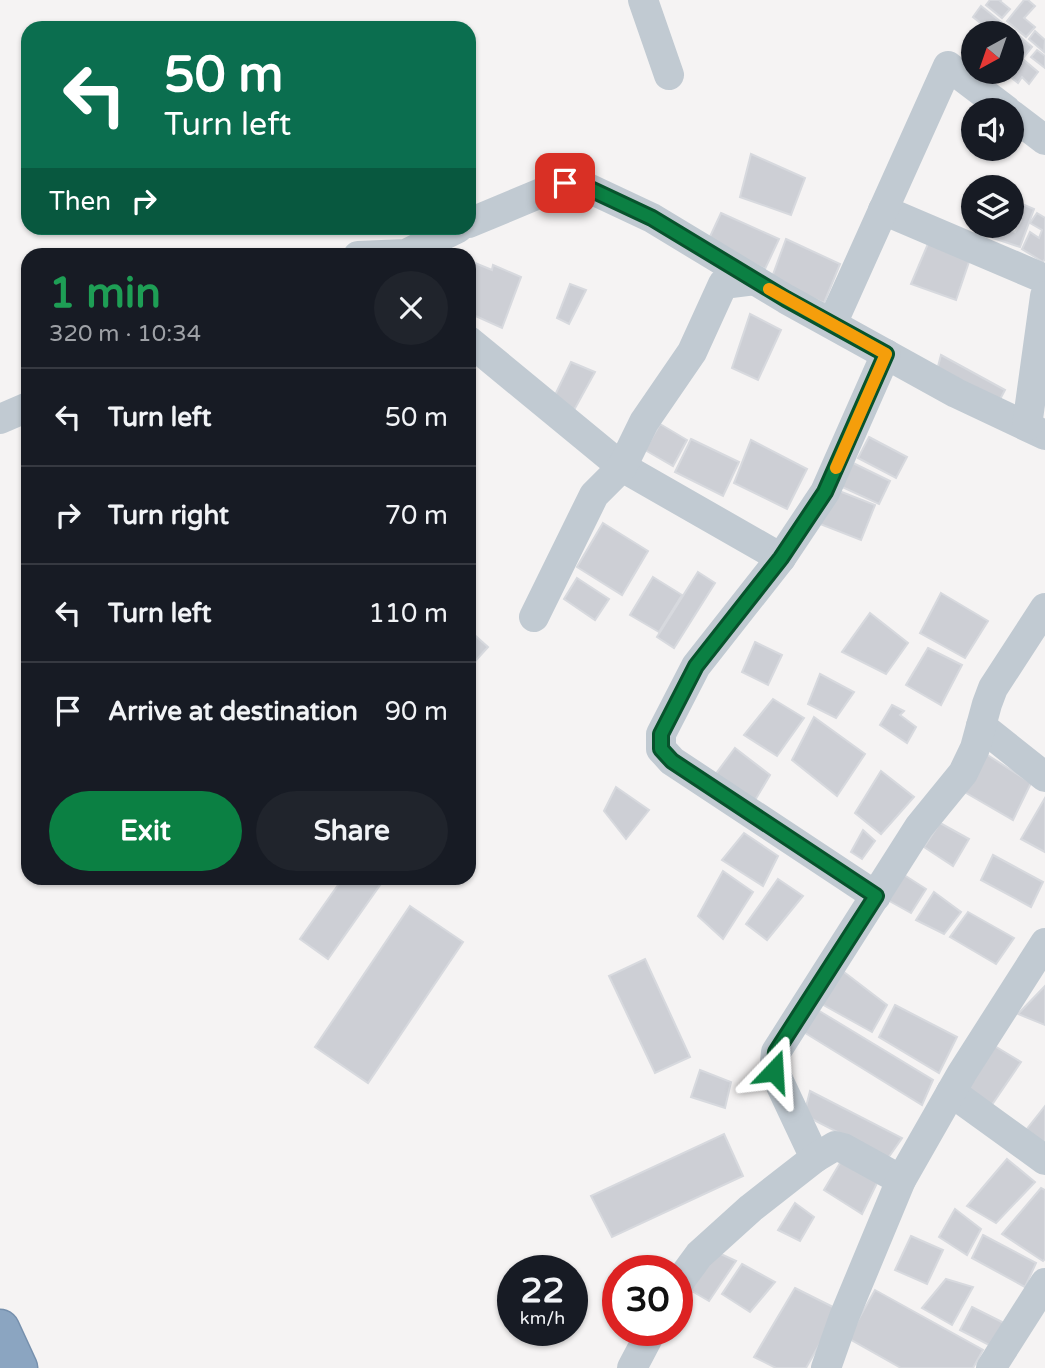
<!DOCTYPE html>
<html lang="en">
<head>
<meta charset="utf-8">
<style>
	:root { --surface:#171b24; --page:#20242c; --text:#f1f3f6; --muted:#9ea1a6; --line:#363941; --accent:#0b8043 }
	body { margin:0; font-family:"Varela Round",sans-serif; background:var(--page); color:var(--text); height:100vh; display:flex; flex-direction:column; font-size:26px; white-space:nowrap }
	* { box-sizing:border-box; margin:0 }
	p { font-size:23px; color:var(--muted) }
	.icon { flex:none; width:38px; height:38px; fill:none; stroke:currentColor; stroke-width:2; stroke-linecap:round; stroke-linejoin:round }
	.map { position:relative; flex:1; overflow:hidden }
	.details { position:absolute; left:21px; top:248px; width:455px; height:637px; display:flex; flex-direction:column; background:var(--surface); border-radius:21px; box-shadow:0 2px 5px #0004 }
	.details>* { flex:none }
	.banner { position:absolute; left:21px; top:21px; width:455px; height:214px; border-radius:21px; box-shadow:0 2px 5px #0004; background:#0b6e4f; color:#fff; overflow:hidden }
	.needle { width:46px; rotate:220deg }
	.buttons { position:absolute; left:961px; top:21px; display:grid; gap:14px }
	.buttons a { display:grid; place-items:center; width:63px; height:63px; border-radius:50%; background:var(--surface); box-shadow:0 2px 5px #0004; font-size:35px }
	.speed { position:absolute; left:497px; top:1255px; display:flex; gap:14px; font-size:35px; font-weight:700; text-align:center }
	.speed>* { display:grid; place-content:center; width:91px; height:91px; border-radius:50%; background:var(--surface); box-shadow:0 2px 5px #0004; line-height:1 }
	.speed small { font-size:18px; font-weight:400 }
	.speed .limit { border:10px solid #d22; background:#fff; color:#111 }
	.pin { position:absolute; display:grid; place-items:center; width:60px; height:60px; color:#fff; margin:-30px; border-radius:14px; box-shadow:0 4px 10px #0006 }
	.me { position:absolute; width:77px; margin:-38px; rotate:20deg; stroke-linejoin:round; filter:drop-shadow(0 0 5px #0008) }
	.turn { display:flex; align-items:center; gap:24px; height:147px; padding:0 28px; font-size:32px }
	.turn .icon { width:91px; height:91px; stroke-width:2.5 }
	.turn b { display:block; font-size:49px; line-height:60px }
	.then { display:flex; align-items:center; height:66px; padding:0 28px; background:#0003; gap:14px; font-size:26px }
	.round { display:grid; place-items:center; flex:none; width:74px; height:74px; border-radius:37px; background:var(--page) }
	.summary { display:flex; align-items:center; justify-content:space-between; height:119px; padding:0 28px }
	h1 { font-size:42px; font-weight:800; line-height:52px; color:#1e9e55 }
	.primary-button { display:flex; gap:14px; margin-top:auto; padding:14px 28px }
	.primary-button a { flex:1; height:80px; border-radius:42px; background:var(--accent); color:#fff; font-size:28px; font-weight:800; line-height:80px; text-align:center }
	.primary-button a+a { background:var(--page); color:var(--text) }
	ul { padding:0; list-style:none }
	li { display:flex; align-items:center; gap:21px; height:98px; padding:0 28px; border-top:2px solid var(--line) }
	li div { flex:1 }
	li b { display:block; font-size:26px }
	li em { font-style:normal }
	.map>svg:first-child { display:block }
</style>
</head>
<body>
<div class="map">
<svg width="1045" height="1368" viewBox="0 0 1045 1368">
	<rect width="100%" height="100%" fill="#f5f3f3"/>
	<g fill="#cdcfd5" stroke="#d7d9de" stroke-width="2">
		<path d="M 990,0 L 1001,0 L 1000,1 L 1010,9 L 1002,18 L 986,5 Z"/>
		<path d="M 1024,0 L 1028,0 L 1035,6 L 1024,18 L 1035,27 L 1026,37 L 1007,21 Z"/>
		<path d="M 981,6 L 1006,26 L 1000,33 L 993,33 L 973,17 Z"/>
		<path d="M 1010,28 L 1032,47 L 1024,57 L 1012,46 L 1012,33 L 1006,33 Z"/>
		<path d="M 1035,31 L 1045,40 L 1044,52 L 1029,39 Z"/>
		<path d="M 1037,50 L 1045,56 L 1045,68 L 1031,57 Z"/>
		<path d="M 1018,55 L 1038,72 L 1029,84 L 1022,77 L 1018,83 L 1004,72 L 1012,72 L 1012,63 Z"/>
		<path d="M 751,154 L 805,178 L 791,215 L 740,197 Z"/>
		<path d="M 1015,201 L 1034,209 L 1020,247 L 993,238 L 1002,227 L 1015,232 L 1021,221 L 1012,214 L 1012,207 Z"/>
		<path d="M 721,213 L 779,239 L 765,269 L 707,243 Z"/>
		<path d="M 1037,213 L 1045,218 L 1045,259 L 1043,262 L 1022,249 L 1030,232 L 1039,238 L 1042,230 L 1030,223 Z"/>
		<path d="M 786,239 L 840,264 L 824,303 L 771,280 Z"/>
		<path d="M 930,239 L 971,256 L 956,300 L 911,284 Z"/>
		<path d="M 475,263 L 492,270 L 493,265 L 521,277 L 502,328 L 469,313 L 469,270 Z"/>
		<path d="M 570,284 L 586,290 L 569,324 L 557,318 Z"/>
		<path d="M 750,314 L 781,330 L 758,380 L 732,368 Z"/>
		<path d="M 941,355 L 1005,390 L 996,407 L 936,374 Z"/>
		<path d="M 571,362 L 595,372 L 573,412 L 555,395 Z"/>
		<path d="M 660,424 L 687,440 L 673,466 L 645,450 Z"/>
		<path d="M 869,437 L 907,457 L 896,478 L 858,458 Z"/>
		<path d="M 691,439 L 739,462 L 723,496 L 675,472 Z"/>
		<path d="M 751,440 L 807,469 L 787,509 L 734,483 Z"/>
		<path d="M 851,462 L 890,481 L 879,504 L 840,486 Z"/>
		<path d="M 834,489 L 875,505 L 861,540 L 820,524 Z"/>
		<path d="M 603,523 L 648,551 L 622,595 L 577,567 Z"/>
		<path d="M 698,572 L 715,583 L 674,648 L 657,637 Z"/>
		<path d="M 653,577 L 682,595 L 659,632 L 630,615 Z"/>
		<path d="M 577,578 L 609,599 L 595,620 L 564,599 Z"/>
		<path d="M 941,593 L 988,621 L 965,658 L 920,633 Z"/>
		<path d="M 870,613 L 908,643 L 886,674 L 842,652 Z"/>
		<path d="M 469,630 L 488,647 L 469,668 Z"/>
		<path d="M 755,642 L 782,655 L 768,685 L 742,672 Z"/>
		<path d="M 928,648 L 962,665 L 941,705 L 906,685 Z"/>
		<path d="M 820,674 L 854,692 L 836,718 L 808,704 Z"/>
		<path d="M 773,699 L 804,718 L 777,756 L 744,735 Z"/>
		<path d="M 892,705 L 904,711 L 900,715 L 916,727 L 907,743 L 880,725 Z"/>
		<path d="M 814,717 L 865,754 L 837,796 L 792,760 Z"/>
		<path d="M 735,748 L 770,775 L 754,802 L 712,779 Z"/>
		<path d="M 986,754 L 1031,783 L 1013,820 L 961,790 Z"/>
		<path d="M 881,771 L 914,797 L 881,834 L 855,813 Z"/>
		<path d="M 616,787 L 649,810 L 626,839 L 604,811 Z"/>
		<path d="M 1045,798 L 1045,852 L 1021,839 Z"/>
		<path d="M 940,823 L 969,839 L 953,866 L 924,847 Z"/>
		<path d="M 863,830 L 875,841 L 862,859 L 851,852 Z"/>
		<path d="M 744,833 L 778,856 L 763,886 L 722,860 Z"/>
		<path d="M 993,855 L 1043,882 L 1031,907 L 981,880 Z"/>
		<path d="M 723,871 L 753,892 L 723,939 L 698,916 Z"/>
		<path d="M 901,873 L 926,889 L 911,913 L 884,898 Z"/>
		<path d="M 343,878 L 385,878 L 328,959 L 300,939 Z"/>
		<path d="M 778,879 L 803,896 L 767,940 L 746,924 Z"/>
		<path d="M 934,892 L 961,912 L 944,934 L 916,920 Z"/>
		<path d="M 410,906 L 463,942 L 368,1083 L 315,1047 Z"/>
		<path d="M 968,912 L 1014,938 L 996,964 L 950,937 Z"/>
		<path d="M 645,959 L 690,1057 L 655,1073 L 609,976 Z"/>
		<path d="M 840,969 L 887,1005 L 872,1032 L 818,1002 Z"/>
		<path d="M 1045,986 L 1045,1025 L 1018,1014 Z"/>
		<path d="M 895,1005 L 957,1037 L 939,1073 L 879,1037 Z"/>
		<path d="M 816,1009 L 933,1080 L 922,1105 L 802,1031 Z"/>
		<path d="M 988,1042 L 1021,1062 L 989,1109 L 959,1087 Z"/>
		<path d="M 700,1070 L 731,1082 L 725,1108 L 691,1097 Z"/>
		<path d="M 810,1091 L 902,1138 L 888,1158 L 804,1115 Z"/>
		<path d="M 1045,1106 L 1045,1145 L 1026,1130 Z"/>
		<path d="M 724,1134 L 743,1176 L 612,1237 L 591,1196 Z"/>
		<path d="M 843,1158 L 879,1179 L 862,1214 L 824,1190 Z"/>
		<path d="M 1007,1159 L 1035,1182 L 996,1223 L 967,1206 Z"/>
		<path d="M 1041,1188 L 1045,1190 L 1045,1259 L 1043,1261 L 1002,1234 Z"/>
		<path d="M 795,1203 L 814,1217 L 800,1241 L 778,1230 Z"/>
		<path d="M 955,1209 L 981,1229 L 967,1255 L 939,1237 Z"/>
		<path d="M 983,1235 L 1036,1263 L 1025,1287 L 972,1258 Z"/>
		<path d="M 911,1236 L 943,1250 L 927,1284 L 895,1270 Z"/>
		<path d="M 712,1250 L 736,1261 L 709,1301 L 685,1287 Z"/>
		<path d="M 742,1264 L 775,1282 L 750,1312 L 722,1294 Z"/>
		<path d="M 946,1279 L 973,1287 L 952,1325 L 922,1308 Z"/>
		<path d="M 795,1288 L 839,1310 L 806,1368 L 776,1368 L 754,1357 Z"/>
		<path d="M 875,1290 L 983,1350 L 973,1368 L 901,1368 L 848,1338 Z"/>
		<path d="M 972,1307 L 1006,1324 L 991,1346 L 960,1330 Z"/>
	</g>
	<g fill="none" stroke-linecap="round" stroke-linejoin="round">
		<defs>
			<path id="highway" d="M 0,1329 L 18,1368"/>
		</defs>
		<use href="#highway" stroke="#7690ad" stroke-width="41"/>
		<g stroke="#c1cad2" stroke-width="30">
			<path d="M 643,0 L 669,75"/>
			<path d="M 1012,115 L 1045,140"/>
			<path d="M 883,210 L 1045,279"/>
			<path d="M 469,223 L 565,183 L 586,187 L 652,218 L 786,299 L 956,393 L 1045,435"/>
			<path d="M 358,256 L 406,254 L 458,228"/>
			<path d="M 832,324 L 948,66 L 1006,110"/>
			<path d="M 469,341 L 622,467 L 781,558"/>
			<path d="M 0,419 L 28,407"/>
			<path d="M 1027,426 L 1045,296"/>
			<path d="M 534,617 L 594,495 L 622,467 L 644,422 L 692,352 L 723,284 L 755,280"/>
			<path d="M 981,726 L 1045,777"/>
			<path d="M 876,896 L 672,761 L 661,749 L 661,734 L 696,666 L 781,558 L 825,492 L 886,354"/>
			<path d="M 951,1092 L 1045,1160"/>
			<path d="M 815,1158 L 774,1071 L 776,1052 L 919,827 L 963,773 L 975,748 L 987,704 L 993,688 L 1045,608"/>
			<path d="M 677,1285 L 699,1255 L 751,1208 L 815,1158 L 835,1146 L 843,1148 L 901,1180"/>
			<path d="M 632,1368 L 652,1330"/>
			<path d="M 826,1368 L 844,1317 L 901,1180 L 962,1073 L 1045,943"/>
			<path d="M 991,1368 L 1045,1283"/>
		</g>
		<use href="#highway" stroke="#8ba5c1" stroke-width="38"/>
	</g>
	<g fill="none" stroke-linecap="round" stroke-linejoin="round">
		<defs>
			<path id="route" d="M 565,183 L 586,187 L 652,218 L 786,299 L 886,354 L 825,492 L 781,558 L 696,666 L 661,734 L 661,749 L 672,761 L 876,896 L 776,1052 L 774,1071"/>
		</defs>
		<use href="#route" stroke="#07532c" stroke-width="18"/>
		<use href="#route" stroke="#0b8043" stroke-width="12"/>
		<path stroke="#f59e0b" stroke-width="12" d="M 769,289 L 886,354 L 836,468"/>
	</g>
</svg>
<div class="buttons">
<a><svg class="needle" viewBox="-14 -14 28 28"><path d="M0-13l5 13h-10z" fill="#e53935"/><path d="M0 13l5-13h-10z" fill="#9ea1a6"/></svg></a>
<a><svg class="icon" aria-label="sound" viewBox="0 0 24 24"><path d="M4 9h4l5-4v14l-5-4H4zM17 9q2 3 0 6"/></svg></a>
<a><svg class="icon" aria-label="layers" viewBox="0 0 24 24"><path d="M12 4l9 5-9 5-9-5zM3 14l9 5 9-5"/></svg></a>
</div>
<div class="speed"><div>22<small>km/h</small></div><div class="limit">30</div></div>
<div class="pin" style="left:565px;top:183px;background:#d93025"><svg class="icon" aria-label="arrive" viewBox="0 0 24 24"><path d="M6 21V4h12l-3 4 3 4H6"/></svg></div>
<svg class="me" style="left:774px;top:1071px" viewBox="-20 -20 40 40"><path d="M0-17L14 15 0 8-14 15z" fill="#0b8043" stroke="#fff" stroke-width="4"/></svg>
<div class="banner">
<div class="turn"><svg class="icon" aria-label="left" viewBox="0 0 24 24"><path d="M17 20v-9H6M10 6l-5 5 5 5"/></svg><div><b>50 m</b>Turn left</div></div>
<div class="then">Then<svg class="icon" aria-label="right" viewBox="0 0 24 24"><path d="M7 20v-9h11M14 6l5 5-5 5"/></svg></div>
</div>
<section class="details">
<div class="summary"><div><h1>1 min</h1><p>320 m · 10:34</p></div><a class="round"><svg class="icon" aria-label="close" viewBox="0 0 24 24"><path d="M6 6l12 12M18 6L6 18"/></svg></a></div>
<ul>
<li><svg class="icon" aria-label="left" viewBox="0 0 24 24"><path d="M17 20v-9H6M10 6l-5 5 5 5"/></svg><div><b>Turn left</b></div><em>50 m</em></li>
<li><svg class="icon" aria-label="right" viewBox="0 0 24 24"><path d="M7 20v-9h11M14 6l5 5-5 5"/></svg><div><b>Turn right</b></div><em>70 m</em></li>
<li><svg class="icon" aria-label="left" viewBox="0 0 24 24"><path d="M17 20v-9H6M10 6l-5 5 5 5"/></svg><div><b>Turn left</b></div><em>110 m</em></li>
<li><svg class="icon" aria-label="arrive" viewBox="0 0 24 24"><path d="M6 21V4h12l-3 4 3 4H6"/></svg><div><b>Arrive at destination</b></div><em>90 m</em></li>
</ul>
<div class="primary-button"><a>Exit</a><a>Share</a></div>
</section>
</div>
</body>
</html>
